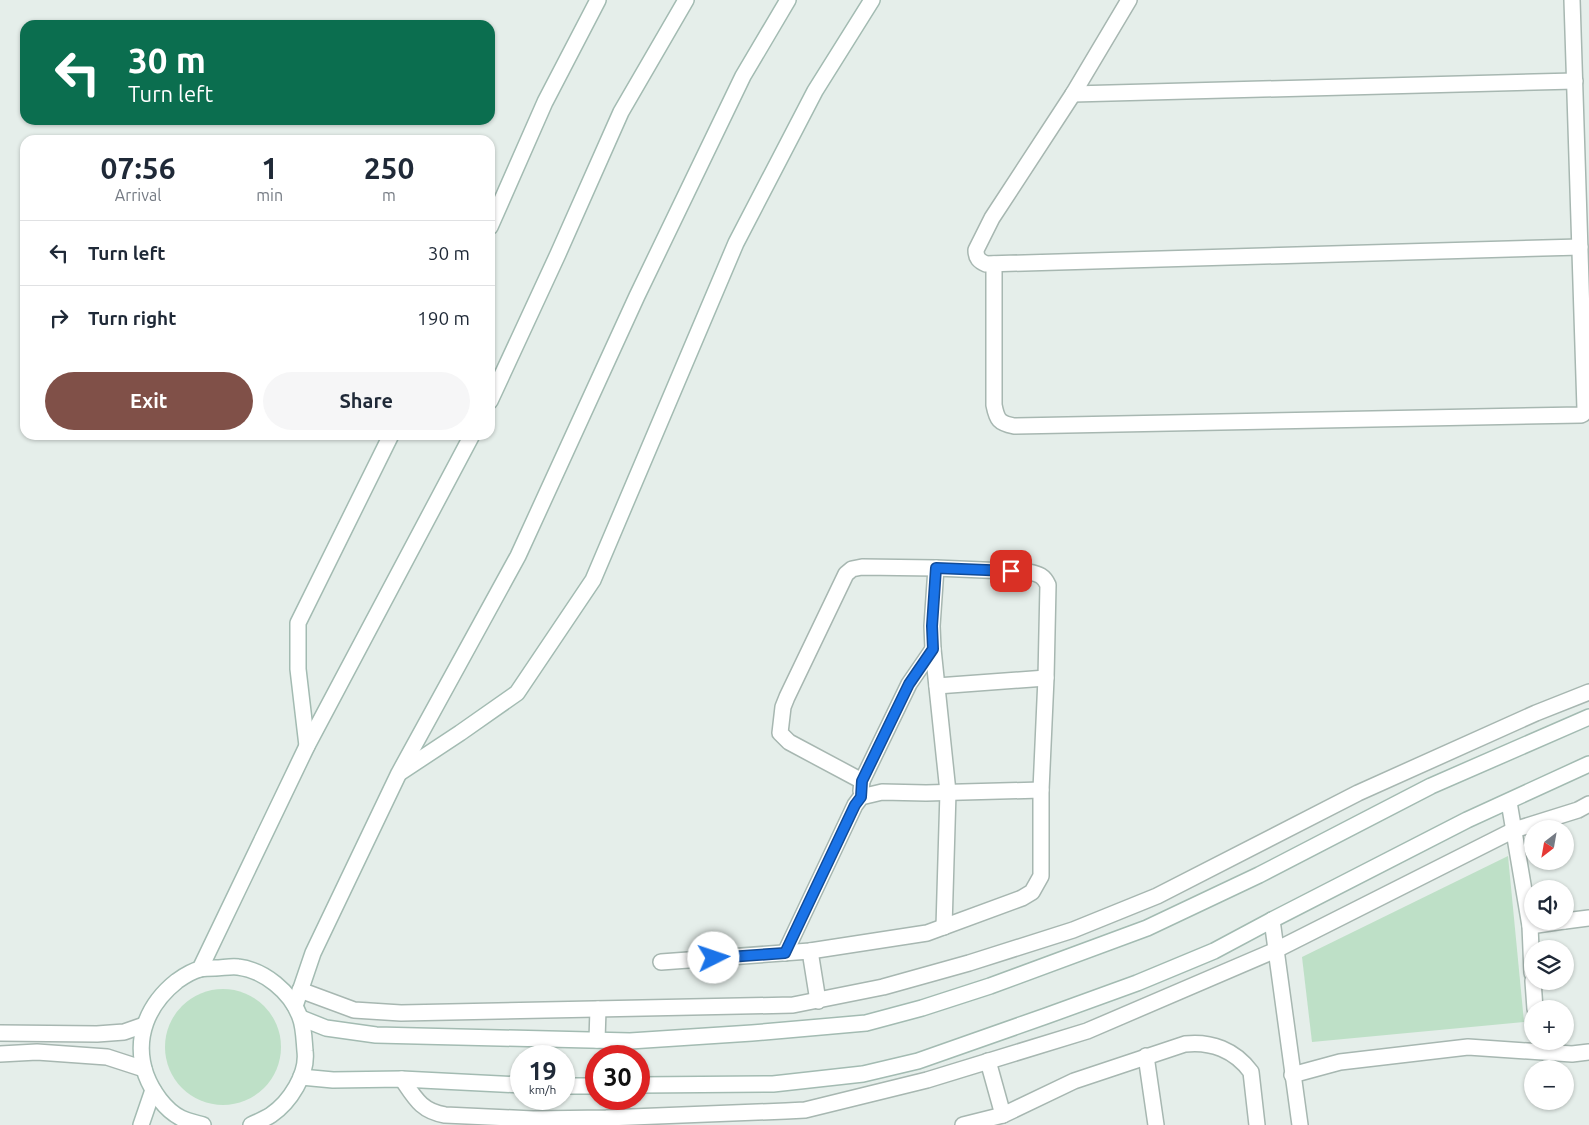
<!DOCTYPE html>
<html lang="en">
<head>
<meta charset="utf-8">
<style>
	:root { --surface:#fff; --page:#f6f6f7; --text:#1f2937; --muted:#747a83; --line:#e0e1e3; --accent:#805048 }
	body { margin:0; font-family:Ubuntu,sans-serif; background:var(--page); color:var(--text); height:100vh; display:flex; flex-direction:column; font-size:19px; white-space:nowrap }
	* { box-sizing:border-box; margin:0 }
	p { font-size:16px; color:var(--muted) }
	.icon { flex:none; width:28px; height:28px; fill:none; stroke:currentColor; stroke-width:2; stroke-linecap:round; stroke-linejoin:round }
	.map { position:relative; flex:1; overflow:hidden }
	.panel { position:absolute; left:20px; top:135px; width:475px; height:305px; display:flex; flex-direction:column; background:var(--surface); border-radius:15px; box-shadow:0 1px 4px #0004 }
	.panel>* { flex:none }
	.hud { position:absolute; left:20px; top:20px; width:475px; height:105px; border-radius:15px; box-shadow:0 1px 4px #0004; background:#0b6e4f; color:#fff; overflow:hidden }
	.needle { width:32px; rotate:211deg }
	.tools { position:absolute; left:1524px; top:820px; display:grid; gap:10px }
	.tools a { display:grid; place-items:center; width:50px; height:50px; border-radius:50%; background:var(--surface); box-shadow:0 1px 4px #0004; font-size:25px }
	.speed { position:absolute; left:510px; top:1045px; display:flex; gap:10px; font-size:25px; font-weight:700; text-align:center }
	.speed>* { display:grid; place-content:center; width:65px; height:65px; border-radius:50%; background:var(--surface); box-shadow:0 1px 4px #0004; line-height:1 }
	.speed small { font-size:12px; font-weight:400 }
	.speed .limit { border:8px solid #d22; background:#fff; color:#111 }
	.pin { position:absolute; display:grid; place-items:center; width:42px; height:42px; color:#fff; margin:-21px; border-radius:10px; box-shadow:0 2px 8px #0006 }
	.me { position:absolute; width:55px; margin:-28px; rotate:86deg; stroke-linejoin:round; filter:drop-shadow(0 0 4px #0008) }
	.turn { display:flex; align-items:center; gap:18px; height:105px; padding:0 25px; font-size:22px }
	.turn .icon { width:65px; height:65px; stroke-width:2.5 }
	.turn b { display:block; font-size:35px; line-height:42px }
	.eta { display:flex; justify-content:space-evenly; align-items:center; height:85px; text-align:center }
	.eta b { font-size:30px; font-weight:700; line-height:35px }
	.button { display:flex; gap:10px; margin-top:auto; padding:10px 25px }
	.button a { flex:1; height:58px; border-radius:30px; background:var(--accent); color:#fff; font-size:20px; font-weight:700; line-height:58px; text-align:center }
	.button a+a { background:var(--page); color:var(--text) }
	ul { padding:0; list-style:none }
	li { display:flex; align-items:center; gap:15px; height:65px; padding:0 25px; border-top:1px solid var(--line) }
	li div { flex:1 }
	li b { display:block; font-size:19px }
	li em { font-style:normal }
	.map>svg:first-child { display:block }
</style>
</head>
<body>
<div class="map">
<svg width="1589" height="1125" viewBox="0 0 1589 1125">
	<rect width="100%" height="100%" fill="#e5eeea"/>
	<g fill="#bee0c7">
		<path d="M 1508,856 L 1524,1022 L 1312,1042 L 1302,957 Z"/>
		<circle cx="223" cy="1047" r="58"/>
	</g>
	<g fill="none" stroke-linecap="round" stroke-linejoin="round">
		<defs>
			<g id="street">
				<path d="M 1129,0 L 1073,94 L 992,218 L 976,250 C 976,258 979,261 986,264 L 1580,247"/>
				<path d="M 1073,94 L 1575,81"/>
				<path d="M 994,264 L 994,405 C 997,420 999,423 1014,426 L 1581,415 L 1583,414 L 1585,409 L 1572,0"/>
				<path d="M 936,568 L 932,626 L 933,649 L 948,792 L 944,927"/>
				<path d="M 937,686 L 1046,678"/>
				<path d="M 861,791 L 862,781 L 909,684 L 933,649"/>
				<path d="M 1509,802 L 1530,926 L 1532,973"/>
				<path d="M 1272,920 L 1300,1125"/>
				<path d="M 1565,921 L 1589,918"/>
				<path d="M 1530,926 L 1564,921"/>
				<path d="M 810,951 L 818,1001"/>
				<path d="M 785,953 L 855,805 L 861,797 L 882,792 L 926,793 L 1041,790"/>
				<path d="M 661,962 L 810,951 L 927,933 L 1022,898 L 1032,892 L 1041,876 L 1041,790 L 1046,678 L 1048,585 C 1044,576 1039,574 1029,572 L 936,568 L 862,567 L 852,569 L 846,574 L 787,697 L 783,707 L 780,733 L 789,742 L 862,781"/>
				<path d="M 1533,981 L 1535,1009"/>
				<path d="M 300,990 L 354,1010 L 401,1013 L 793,1005 L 883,987 L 969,963 L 1073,930 L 1157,896 L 1358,793 L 1536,713 L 1589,692"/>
				<path d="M 0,1033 L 97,1034 L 124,1032 L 144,1025"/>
				<path d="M 597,1040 L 598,1009"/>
				<path d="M 0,1054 L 37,1052 L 107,1057 L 144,1069"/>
				<path d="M 1146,1056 L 1156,1125"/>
				<path d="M 988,1061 L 1003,1115"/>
				<path d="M 1292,1075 L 1340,1062 L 1468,1047 L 1572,1054 L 1589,1052"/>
				<path d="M 402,1079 C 415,1098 421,1111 445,1115 L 533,1119 L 606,1118 L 786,1111 L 805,1110 L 927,1080 L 1087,1031 L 1276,950 L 1514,830 L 1578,810 L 1589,804"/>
				<path d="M 963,1125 L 1003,1115 L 1074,1081 L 1185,1044 C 1211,1041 1235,1050 1251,1072 L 1257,1125"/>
			</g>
			<g id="secondary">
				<path d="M 490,227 L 545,102 L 598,0"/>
				<path d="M 490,401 L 558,254 L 621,112 L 686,0"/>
				<path d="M 307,746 L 298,669 L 298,623 L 391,435"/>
				<path d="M 401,772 L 460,733 L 517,693 L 593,580 L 736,243 L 815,91 L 872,0"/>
				<path d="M 200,969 L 307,746 L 472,435"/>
				<path d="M 295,1006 L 313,953 L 399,773 L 518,556 L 637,296 L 743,76 L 788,0"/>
				<path d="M 301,1018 L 326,1028 L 376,1035 L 630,1041 L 752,1033 L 866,1023 L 922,1008 L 990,986 L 1147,928 L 1259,875 L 1431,786 L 1589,717"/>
				<path d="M 301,1077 L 333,1080 L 402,1079 L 521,1085"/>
				<path d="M 639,1085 L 773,1084 L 863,1074 L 918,1061 L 1046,1016 L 1137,983 L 1214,951 L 1272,920 L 1467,820 L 1589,764"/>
				<path d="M 564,1086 L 596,1086"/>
				<path d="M 141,1125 L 153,1090"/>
				<path d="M 203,1125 C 196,1123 187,1121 181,1118 C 165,1110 152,1091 146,1075 C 133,1038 148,1004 177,981 C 184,976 192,971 200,969 C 205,968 210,968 215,968 C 222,968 231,966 238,967 C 264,970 291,992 300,1017 C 304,1027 304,1040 305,1051 C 308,1074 290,1102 271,1115 C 265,1119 257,1122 251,1125"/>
			</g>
		</defs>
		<use href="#street" stroke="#a7b7b1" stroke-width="18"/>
		<use href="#secondary" stroke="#a3bbb2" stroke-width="18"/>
		<use href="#street" stroke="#fff" stroke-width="15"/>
		<use href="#secondary" stroke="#fff" stroke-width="15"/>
	</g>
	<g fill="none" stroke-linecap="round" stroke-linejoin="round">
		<defs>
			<path id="route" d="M 714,958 L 785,953 L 855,805 L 861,797 L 862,781 L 909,684 L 933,649 L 932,626 L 936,568 L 1011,571"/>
		</defs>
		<use href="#route" stroke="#114b97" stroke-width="12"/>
		<use href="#route" stroke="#1a73e8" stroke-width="9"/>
	</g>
</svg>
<div class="tools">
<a><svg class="needle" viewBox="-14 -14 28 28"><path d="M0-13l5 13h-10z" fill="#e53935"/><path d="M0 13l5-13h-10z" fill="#747a83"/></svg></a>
<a><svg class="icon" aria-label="sound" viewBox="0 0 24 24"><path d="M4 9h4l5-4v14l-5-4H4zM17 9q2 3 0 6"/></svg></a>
<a><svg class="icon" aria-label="layers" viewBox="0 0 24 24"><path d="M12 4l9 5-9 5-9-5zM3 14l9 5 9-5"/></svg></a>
<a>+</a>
<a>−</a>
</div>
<div class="speed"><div>19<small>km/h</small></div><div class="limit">30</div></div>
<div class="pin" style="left:1011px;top:571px;background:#d93025"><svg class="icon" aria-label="arrive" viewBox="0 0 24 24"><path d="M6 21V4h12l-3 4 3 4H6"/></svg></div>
<svg class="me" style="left:714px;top:958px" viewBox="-20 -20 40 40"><circle r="19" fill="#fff"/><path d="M0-13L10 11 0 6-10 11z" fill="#1a73e8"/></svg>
<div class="hud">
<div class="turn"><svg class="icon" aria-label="left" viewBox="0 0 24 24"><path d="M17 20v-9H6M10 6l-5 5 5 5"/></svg><div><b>30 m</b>Turn left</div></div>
</div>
<section class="panel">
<div class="eta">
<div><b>07:56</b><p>Arrival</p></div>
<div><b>1</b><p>min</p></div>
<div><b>250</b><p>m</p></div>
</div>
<ul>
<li><svg class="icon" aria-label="left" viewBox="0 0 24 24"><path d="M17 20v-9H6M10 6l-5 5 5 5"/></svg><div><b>Turn left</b></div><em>30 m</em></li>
<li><svg class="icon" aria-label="right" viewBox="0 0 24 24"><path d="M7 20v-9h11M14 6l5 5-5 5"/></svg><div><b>Turn right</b></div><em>190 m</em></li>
</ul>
<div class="button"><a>Exit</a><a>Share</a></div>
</section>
</div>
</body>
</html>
